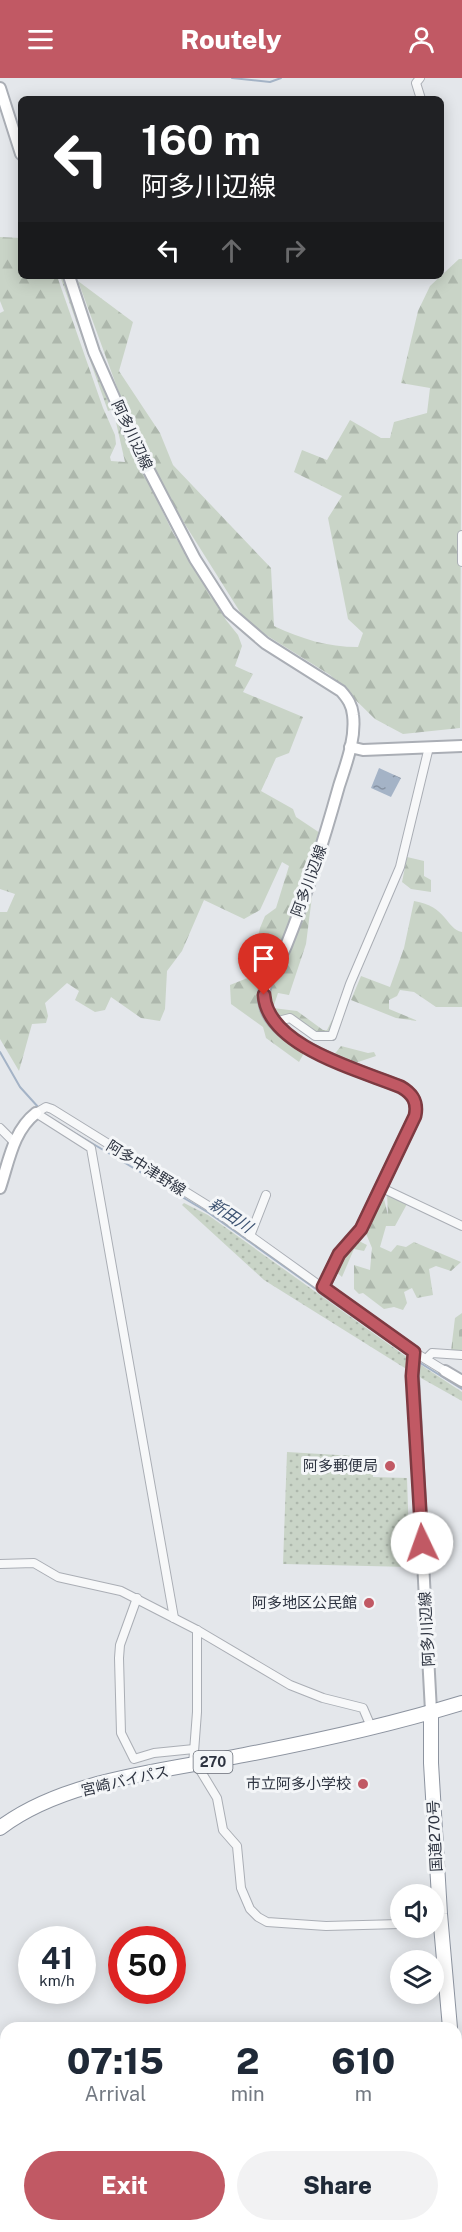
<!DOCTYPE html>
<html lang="en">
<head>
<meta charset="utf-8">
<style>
	:root { --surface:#fff; --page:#f2f2f3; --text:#1f2937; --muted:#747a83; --accent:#c15964 }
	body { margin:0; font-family:"Public Sans","Noto Sans JP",sans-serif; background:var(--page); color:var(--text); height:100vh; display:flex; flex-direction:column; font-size:22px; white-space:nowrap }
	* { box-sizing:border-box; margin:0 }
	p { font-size:20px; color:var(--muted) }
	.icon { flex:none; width:33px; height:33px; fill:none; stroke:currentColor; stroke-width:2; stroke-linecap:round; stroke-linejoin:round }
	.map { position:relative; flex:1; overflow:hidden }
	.sheet { position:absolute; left:0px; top:1944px; width:462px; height:210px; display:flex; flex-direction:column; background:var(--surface); border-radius:18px 18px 0 0; box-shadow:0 3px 15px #0003 }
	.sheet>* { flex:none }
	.top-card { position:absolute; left:18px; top:18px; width:426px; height:183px; border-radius:9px; box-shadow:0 3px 15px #0003; background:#202124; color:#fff; overflow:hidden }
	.controls { position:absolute; left:390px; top:1806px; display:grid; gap:12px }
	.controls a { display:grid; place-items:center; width:54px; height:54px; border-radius:50%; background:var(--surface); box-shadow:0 3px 15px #0003; font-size:30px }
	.speed { position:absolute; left:18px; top:1848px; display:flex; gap:12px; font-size:30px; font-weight:700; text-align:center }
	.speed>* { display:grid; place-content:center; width:78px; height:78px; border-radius:50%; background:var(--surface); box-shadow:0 3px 15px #0003; line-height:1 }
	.speed small { font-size:15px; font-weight:400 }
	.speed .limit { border:9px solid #d22; background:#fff; color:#111 }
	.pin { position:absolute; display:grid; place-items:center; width:51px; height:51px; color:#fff; margin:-62px -26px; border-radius:50% 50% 50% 0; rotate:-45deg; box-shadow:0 0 6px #0007 }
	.pin .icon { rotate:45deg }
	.me { position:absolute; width:66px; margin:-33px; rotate:357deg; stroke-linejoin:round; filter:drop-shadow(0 0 4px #0008) }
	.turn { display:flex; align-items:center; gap:21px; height:126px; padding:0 24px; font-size:27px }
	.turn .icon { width:78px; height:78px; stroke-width:2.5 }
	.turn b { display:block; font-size:42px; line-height:51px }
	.lanes { display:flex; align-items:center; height:57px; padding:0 24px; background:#0003; justify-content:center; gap:30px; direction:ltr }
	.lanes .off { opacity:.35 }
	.eta { display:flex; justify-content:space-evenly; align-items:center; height:102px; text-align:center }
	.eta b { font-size:36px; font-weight:800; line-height:42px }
	.primary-button { display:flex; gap:12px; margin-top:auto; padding:12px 24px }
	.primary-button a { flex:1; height:69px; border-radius:36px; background:var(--accent); color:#fff; font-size:24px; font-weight:800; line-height:69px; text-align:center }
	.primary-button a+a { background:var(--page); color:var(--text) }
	header { display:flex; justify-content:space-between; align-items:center; height:78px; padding:0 24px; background:var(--accent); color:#fff; font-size:27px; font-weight:800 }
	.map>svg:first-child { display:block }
</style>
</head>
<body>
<header><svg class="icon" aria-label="menu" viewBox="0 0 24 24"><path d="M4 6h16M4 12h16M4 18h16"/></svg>Routely<svg class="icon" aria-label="person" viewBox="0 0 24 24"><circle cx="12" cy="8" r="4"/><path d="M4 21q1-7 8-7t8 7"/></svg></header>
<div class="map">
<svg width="462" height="2154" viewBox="0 0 462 2154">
	<defs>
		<pattern id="grass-dots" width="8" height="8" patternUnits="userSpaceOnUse" patternTransform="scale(1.5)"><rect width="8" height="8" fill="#c9d4c7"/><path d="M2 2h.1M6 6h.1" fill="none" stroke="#adb7ac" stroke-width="1.8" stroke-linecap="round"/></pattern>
		<pattern id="forest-firs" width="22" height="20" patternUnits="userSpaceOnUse" patternTransform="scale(1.5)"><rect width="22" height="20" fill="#c9d4c7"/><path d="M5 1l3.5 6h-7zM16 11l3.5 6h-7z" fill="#adb7ac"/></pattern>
		<pattern id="cemetery-stones" width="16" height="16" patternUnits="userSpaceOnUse" patternTransform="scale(1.5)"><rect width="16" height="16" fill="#c9d4c7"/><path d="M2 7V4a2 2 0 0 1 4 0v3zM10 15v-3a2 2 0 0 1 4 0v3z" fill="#adb7ac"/></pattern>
		<pattern id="water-ripples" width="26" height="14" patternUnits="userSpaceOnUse" patternTransform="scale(1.5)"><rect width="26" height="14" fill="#a4b3c6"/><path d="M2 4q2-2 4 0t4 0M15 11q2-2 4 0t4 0" fill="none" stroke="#8692a2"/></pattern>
	</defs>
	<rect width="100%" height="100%" fill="#e4e7eb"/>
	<g fill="url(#grass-dots)">
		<path d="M 60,198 L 66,198 L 111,332 L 108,333 Z"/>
		<path d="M 184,1125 L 208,1137 L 408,1280 L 408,1292 L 264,1202 L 182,1127 Z"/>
		<path d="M 418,1285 L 462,1314 L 462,1323 L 421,1300 L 417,1294 Z"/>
		<path d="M 287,1374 L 372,1379 L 373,1399 L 407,1400 L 410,1489 L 283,1486 Z"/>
	</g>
	<g fill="url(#forest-firs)">
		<path d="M 0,159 L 21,160 L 21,198 L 57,198 L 103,330 L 115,357 L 116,366 L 110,379 L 111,383 L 125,384 L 113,331 L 173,455 L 226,542 L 238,557 L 242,568 L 235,588 L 253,596 L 243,614 L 303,639 L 289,675 L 276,680 L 261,713 L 293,731 L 296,739 L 320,755 L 306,866 L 289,917 L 278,915 L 273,930 L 297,933 L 323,952 L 327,952 L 332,942 L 335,944 L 330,957 C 315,956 303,946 291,937 L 275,939 L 272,948 L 304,975 L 299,984 L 266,960 L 263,949 L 231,926 L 230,907 L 250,899 L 260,850 L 265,838 L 276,830 L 289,788 L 282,784 L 260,832 L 244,841 L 204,822 L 182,873 L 167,893 L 165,931 L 160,943 L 141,940 L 111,919 L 105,932 L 95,934 L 75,922 L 79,913 L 67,905 L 45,925 L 48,938 L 46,945 L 32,946 L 19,993 L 0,961 L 0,834 L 7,834 L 15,816 L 0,811 L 0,235 L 4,233 L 0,223 Z"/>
		<path d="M 459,181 L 462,181 L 460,650 L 403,656 L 375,641 L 330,597 L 247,545 L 159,405 L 125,331 L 78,203 L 133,244 L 119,293 L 160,355 L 173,387 L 271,490 L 274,548 C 302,561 327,569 358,569 L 363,555 L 348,541 L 328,440 L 342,418 L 294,394 L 302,372 L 327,382 L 350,342 L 381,360 L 390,360 L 394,344 L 427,335 L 430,310 L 401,305 L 418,233 L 430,208 Z"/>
		<path d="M 407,779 L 424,783 L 424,798 L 431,802 L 431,814 L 411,811 L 402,804 Z"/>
		<path d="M 414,823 C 447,828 446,851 462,854 L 462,929 L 436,929 L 414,914 L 400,912 L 397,918 L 389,922 L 389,931 L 418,943 L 396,940 L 351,922 L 361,898 L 390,909 L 404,870 Z"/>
		<path d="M 341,968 L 368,975 L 374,974 L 376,978 L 355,985 L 333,978 Z"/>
		<path d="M 387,1115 L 407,1126 L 395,1148 L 386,1148 L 380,1169 L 391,1174 L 397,1167 L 406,1169 L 414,1164 L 461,1184 L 451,1193 L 436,1188 L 429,1191 L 433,1217 L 417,1220 L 412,1210 L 404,1214 L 407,1225 L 403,1232 L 394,1229 L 384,1231 L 363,1215 L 359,1216 L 354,1211 L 354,1187 L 370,1192 L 372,1170 L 365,1153 L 384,1121 L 388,1137 Z"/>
		<path d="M 357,1162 L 367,1167 L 364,1173 L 354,1171 L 342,1199 L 334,1192 L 342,1177 Z"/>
	</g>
	<path fill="url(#cemetery-stones)" d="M 462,1235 L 462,1274 L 451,1273 L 455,1240 Z"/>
	<path fill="url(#water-ripples)" d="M 379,690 L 401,700 L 391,719 L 371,710 Z"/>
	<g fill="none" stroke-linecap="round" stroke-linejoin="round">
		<g stroke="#a4b3c6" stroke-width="2">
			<path d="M 232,0 L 270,4 L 281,0"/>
			<path d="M 0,974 L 20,1009 L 39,1030"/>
			<path d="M 58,1045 L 209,1135 L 361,1243"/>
			<path d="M 396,1267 L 410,1278"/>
			<path d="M 417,1283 L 462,1311"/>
		</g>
		<defs>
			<g id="street">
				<path d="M 420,0 L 416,5 L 421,21"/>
				<path d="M 462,457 L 462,484"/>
				<path d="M 274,944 L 290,940 L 315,958 L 332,958 L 350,906 L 400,789 L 429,669"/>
				<path d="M 0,1050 L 14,1064"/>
				<path d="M 382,1110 L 462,1148"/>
				<path d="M 250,1158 L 266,1117"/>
				<path d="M 414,1274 L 445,1293"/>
				<path d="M 426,1281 L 432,1275 L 462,1277"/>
				<path d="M 0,1486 L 34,1485 L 58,1499 L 121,1513 L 197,1552 L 290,1607 L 323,1620 L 363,1630 L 372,1651"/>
				<path d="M 137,1520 L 120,1567 L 119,1580 L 121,1655 L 134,1681 L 154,1675 L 194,1671"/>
				<path d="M 174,1540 L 91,1070 L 36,1035 L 46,1029 L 52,1031 L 210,1129 L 323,1210"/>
				<path d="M 193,1687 L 197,1634 L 197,1552"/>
				<path d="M 197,1687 L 217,1720 L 223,1752 L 237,1768 L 241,1810 L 250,1831 L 258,1839 L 267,1844 L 326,1848 L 400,1846"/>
				<path d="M 41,2154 L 73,2148"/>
			</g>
			<g id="secondary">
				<path d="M 0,10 L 21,76"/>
				<path d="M 69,198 L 94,274 L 132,360 L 195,481 L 229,534 L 265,565 L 341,613 C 348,621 352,627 353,637 C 356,661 346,686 339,708 C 324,762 307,816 286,868 C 278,888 257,907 266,931 C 279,969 366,995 401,1009 C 413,1016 418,1024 415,1038 L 361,1151 L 339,1176 L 323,1210 L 414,1274 L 413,1298 L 431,1633"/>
				<path d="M 350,669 L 363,672 L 462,668"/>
				<path d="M 0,1110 C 9,1083 13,1053 36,1035"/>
				<path d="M 445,1293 L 462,1303"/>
			</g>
			<g id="primary">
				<path d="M 456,1989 L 462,1988"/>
				<path d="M 0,2084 L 6,2084"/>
			</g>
			<g id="highway">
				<path d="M 431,1633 L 431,1685 L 440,1836 L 450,1950"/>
				<path d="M 0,1750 C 64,1701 166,1693 244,1677 C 318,1663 390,1647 462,1625"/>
				<path d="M 456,2018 L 462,2109"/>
			</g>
		</defs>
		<use href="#street" stroke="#aaaeb5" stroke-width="10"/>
		<use href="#secondary" stroke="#aaaeb5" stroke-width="14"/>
		<use href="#primary" stroke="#a5abb5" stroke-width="15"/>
		<use href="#highway" stroke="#8d94a0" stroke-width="16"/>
		<use href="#street" stroke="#f7f8f9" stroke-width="8"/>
		<use href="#secondary" stroke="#fff" stroke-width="10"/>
		<use href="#primary" stroke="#fff" stroke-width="12"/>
		<use href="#highway" stroke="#fff" stroke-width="14"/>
	</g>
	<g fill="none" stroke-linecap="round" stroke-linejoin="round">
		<defs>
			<path id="route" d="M 264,917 C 268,969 360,992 401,1009 C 413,1016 418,1024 415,1038 L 361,1151 L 339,1176 L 323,1209 L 414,1274 L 412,1298 L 422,1465"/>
		</defs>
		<use href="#route" stroke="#7d3a41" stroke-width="15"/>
		<use href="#route" stroke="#c15964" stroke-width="10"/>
	</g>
	<g fill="#c15964" stroke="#f4f6f8" stroke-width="2">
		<circle cx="390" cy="1388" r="6"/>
		<circle cx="369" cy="1525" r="6"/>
		<circle cx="363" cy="1706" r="6"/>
	</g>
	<g text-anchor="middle" stroke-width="6" stroke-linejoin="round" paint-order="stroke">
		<rect fill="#f4f6f8" stroke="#696e78" stroke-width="1.5" x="193.5" y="1673" width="39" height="22" rx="4.5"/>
		<g font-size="14" font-weight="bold" fill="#2e3441">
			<text x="213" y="1689">270</text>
		</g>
		<g font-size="15" fill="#2e3441" stroke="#f4f6f8">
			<text transform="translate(132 357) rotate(65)" y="5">阿多川辺線</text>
			<text transform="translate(309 803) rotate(-70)" y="5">阿多川辺線</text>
			<text transform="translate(146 1090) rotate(32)" y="5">阿多中津野線</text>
			<text transform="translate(427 1551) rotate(-93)" y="5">阿多川辺線</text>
			<text transform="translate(125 1703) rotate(-13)" y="5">宮崎バイパス</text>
			<text transform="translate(435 1758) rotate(-93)" y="5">国道270号</text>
		</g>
		<g font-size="15" fill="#2e3441" stroke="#f4f6f8" text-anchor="end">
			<text x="378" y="1393">阿多郵便局</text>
			<text x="357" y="1530">阿多地区公民館</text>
			<text x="351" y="1711">市立阿多小学校</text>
		</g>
		<g font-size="16" font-style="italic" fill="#3c5271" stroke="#f4f6f8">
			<text transform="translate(231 1137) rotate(34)" y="6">新田川</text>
		</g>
	</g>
</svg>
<div class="controls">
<a><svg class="icon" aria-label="sound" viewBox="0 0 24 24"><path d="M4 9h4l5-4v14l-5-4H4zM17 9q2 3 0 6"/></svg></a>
<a><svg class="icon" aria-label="layers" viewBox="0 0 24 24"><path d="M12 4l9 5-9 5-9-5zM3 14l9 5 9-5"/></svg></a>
</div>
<div class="speed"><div>41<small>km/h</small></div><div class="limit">50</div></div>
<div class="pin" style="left:264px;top:917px;background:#d93025"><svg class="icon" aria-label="arrive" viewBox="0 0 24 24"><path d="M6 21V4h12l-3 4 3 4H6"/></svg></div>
<svg class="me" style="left:422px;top:1465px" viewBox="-20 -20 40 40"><circle r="19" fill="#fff"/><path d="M0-13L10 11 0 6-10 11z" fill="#c15964"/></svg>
<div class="top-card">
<div class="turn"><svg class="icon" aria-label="left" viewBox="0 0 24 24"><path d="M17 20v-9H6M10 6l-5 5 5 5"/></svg><div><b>160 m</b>阿多川辺線</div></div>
<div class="lanes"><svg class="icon" aria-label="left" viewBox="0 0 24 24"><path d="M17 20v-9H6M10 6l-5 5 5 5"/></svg><svg class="icon off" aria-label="ahead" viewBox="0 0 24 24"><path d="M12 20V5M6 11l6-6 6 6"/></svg><svg class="icon off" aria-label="right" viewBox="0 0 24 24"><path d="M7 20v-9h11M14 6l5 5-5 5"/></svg></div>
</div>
<section class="sheet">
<div class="eta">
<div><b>07:15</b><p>Arrival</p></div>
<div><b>2</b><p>min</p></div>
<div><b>610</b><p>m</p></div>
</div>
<div class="primary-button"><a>Exit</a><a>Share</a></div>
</section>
</div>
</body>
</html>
